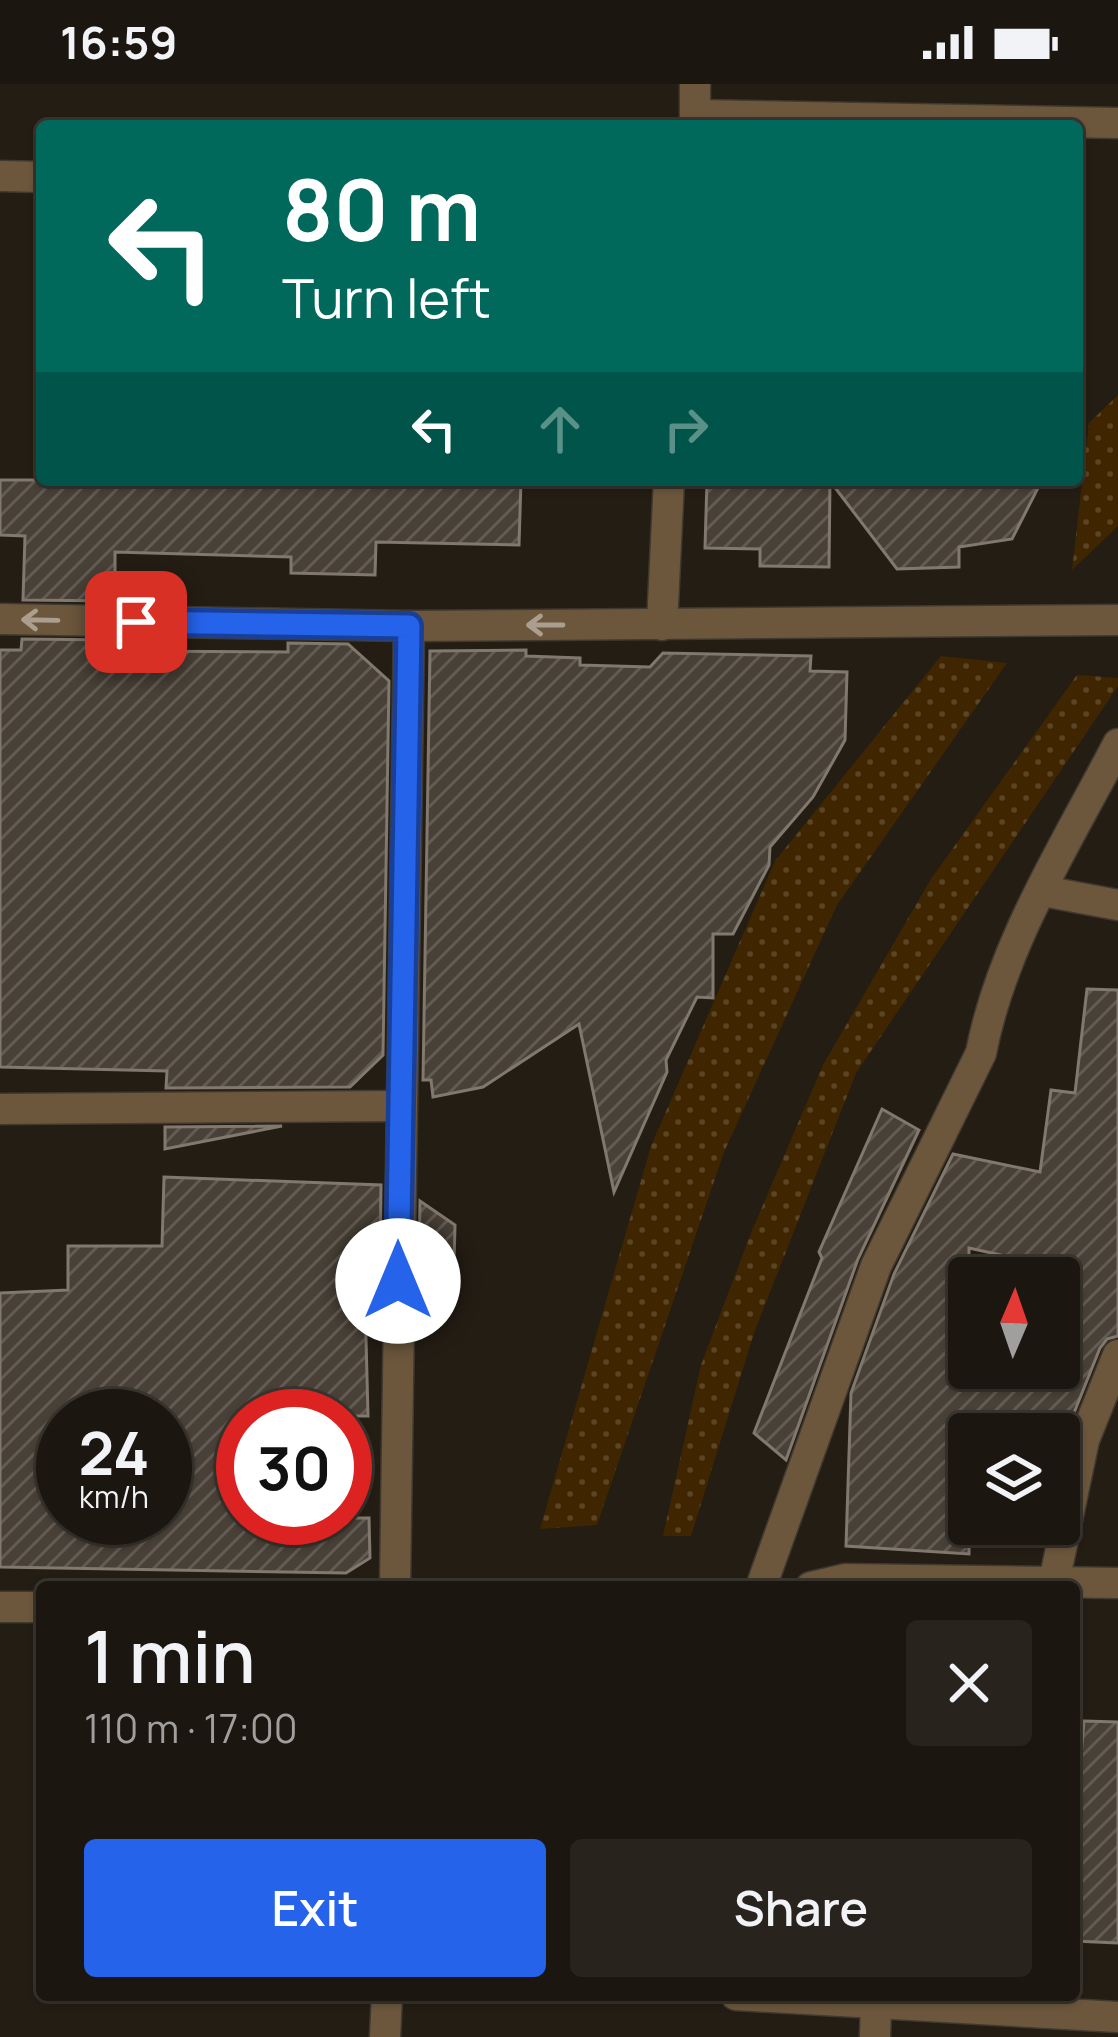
<!DOCTYPE html>
<html lang="en">
<head>
<meta charset="utf-8">
<style>
	:root { --surface:#1b160f; --page:#28231d; --text:#f1f3f6; --muted:#a09f9e; --line:#39352f; --accent:#2563eb }
	body { margin:0; font-family:Manrope,sans-serif; background:var(--page); color:var(--text); height:100vh; display:flex; flex-direction:column; font-size:45px; white-space:nowrap }
	* { box-sizing:border-box; margin:0 }
	p { font-size:39px; color:var(--muted) }
	.icon { flex:none; width:66px; height:66px; fill:none; stroke:currentColor; stroke-width:2; stroke-linecap:round; stroke-linejoin:round }
	.map { position:relative; flex:1; overflow:hidden }
	.side { position:absolute; left:36px; top:1497px; width:1044px; height:420px; display:flex; flex-direction:column; background:var(--surface); border-radius:12px; box-shadow:0 3px 9px #0004,0 0 0 3px var(--line) }
	.side>* { flex:none }
	.hud { position:absolute; left:36px; top:36px; width:1047px; height:366px; border-radius:12px; box-shadow:0 3px 9px #0004,0 0 0 3px var(--line); background:#00695c; color:#fff; overflow:hidden }
	.needle { width:78px; rotate:2deg }
	.tools { position:absolute; left:948px; top:1173px; display:grid; gap:24px }
	.tools a { display:grid; place-items:center; width:132px; height:132px; border-radius:12px; background:var(--surface); box-shadow:0 3px 9px #0004,0 0 0 3px var(--line); font-size:60px }
	.speed { position:absolute; left:36px; top:1305px; display:flex; gap:24px; font-size:60px; font-weight:700; text-align:center }
	.speed>* { display:grid; place-content:center; width:156px; height:156px; border-radius:50%; background:var(--surface); box-shadow:0 3px 9px #0004,0 0 0 3px var(--line); line-height:1 }
	.speed small { font-size:30px; font-weight:400 }
	.speed .limit { border:18px solid #d22; background:#fff; color:#111 }
	.pin { position:absolute; display:grid; place-items:center; width:102px; height:102px; color:#fff; margin:-51px; border-radius:24px; box-shadow:0 6px 18px #0006 }
	.me { position:absolute; width:132px; margin:-66px; rotate:0deg; stroke-linejoin:round; filter:drop-shadow(0 0 9px #0008) }
	.turn { display:flex; align-items:center; gap:42px; height:252px; padding:0 48px; font-size:54px }
	.turn .icon { width:156px; height:156px; stroke-width:2.5 }
	.turn b { display:block; font-size:84px; line-height:102px }
	.lanes { display:flex; align-items:center; height:114px; padding:0 48px; background:#0003; justify-content:center; gap:60px; direction:ltr }
	.lanes .off { opacity:.35 }
	.round { display:grid; place-items:center; flex:none; width:126px; height:126px; border-radius:12px; background:var(--page) }
	.head { display:flex; align-items:center; justify-content:space-between; height:204px; padding:0 48px }
	h1 { font-size:72px; font-weight:600; line-height:90px }
	.primary-button { display:flex; gap:24px; margin-top:auto; padding:24px 48px }
	.primary-button a { flex:1; height:138px; border-radius:12px; background:var(--accent); color:#fff; font-size:48px; font-weight:600; line-height:138px; text-align:center }
	.primary-button a+a { background:var(--page); color:var(--text) }
	.status { display:flex; justify-content:space-between; align-items:center; height:84px; padding:0 60px; background:var(--surface); direction:ltr }
	.status svg { height:33px; fill:currentColor }
	.map>svg:first-child { display:block }
</style>
</head>
<body>
<div class="status"><b>16:59</b><svg viewBox="0 0 49 12"><path d="M0 12V9h3v3zM5 12V6h3v6zM10 12V3h3v9zM15 12V0h3v12zM26 1h20v11H26zM47 4h2v5h-2z"/></svg></div>
<div class="map">
<svg width="1118" height="1953" viewBox="0 0 1118 1953">
	<defs>
		<pattern id="grass-dots" width="8" height="8" patternUnits="userSpaceOnUse" patternTransform="scale(3)"><rect width="8" height="8" fill="#3f2600"/><path d="M2 2h.1M6 6h.1" fill="none" stroke="#5b4525" stroke-width="1.8" stroke-linecap="round"/></pattern>
		<pattern id="building-hatch" width="6" height="6" patternUnits="userSpaceOnUse" patternTransform="scale(3)"><rect width="6" height="6" fill="#494137"/><path d="M-1 1l2-2M0 6l6-6M5 7l2-2" fill="none" stroke="#635c54"/></pattern>
	</defs>
	<rect width="100%" height="100%" fill="#241d14"/>
	<g fill="url(#grass-dots)">
		<path d="M 1118,311 L 1118,442 L 1072,486 L 1089,339 Z"/>
		<path d="M 941,572 L 1007,579 L 837,821 L 724,1068 L 597,1441 L 540,1445 L 651,1062 L 775,777 Z"/>
		<path d="M 1077,591 L 1118,594 L 1118,602 L 856,989 L 754,1249 L 691,1452 L 663,1452 L 701,1281 L 751,1149 L 823,981 L 931,795 Z"/>
	</g>
	<g fill="url(#building-hatch)" stroke="#81786e" stroke-width="3" fill-rule="evenodd">
		<path d="M 0,396 L 521,396 L 519,461 L 376,458 L 375,491 L 291,489 L 291,473 L 115,468 L 115,517 L 23,516 L 25,452 L 0,451 Z"/>
		<path d="M 707,396 L 1042,396 L 1012,455 L 959,463 L 959,483 L 897,485 L 830,397 L 829,483 L 760,482 L 760,465 L 705,464 Z"/>
		<path d="M 22,555 L 115,556 L 115,567 L 288,568 L 288,559 L 348,560 L 389,597 L 383,971 L 350,1003 L 166,1004 L 167,987 L 0,983 L 0,566 L 21,566 Z"/>
		<path d="M 526,566 L 526,572 L 580,574 L 580,581 L 650,583 L 663,569 L 811,572 L 810,587 L 847,588 L 845,656 L 813,713 L 770,763 L 769,781 L 733,850 L 713,850 L 713,914 L 697,913 L 666,976 L 667,988 L 614,1108 L 579,940 L 483,1003 L 433,1013 L 431,996 L 423,996 L 430,567 Z"/>
		<path d="M 1087,905 L 1118,906 L 1118,1252 L 1107,1255 L 1100,1264 L 1066,1349 L 1059,1380 L 1059,1337 L 969,1333 L 969,1470 L 846,1462 L 851,1309 L 894,1190 L 953,1070 L 1040,1088 L 1051,1006 L 1075,1009 ZM 969,1164 L 1059,1184 L 1059,1284 L 969,1284 Z"/>
		<path d="M 882,1025 L 919,1046 L 858,1175 L 786,1376 L 754,1349 L 822,1174 L 819,1168 Z"/>
		<path d="M 282,1042 L 165,1065 L 165,1043 Z"/>
		<path d="M 164,1093 L 381,1101 L 380,1177 L 364,1176 L 368,1332 L 243,1332 L 243,1434 L 369,1434 L 370,1474 L 346,1489 L 0,1483 L 0,1209 L 68,1206 L 68,1162 L 162,1162 ZM 63,1332 L 165,1332 L 165,1434 L 63,1434 Z"/>
		<path d="M 420,1117 L 455,1141 L 454,1179 L 419,1178 Z"/>
		<path d="M 1084,1637 L 1118,1638 L 1118,1859 L 1074,1857 L 1074,1757 Z"/>
	</g>
	<g fill="none" stroke-linecap="round" stroke-linejoin="round">
		<defs>
			<g id="minor">
				<path d="M 697,31 L 1118,39"/>
				<path d="M 695,42 L 695,0"/>
				<path d="M 0,92 L 42,93"/>
				<path d="M 0,535 L 409,542 L 1118,536"/>
				<path d="M 662,541 L 669,396"/>
				<path d="M 1043,807 L 1118,821"/>
				<path d="M 0,1025 L 400,1022"/>
				<path d="M 1054,1498 L 1084,1356 L 1118,1271"/>
				<path d="M 395,1503 L 409,542"/>
				<path d="M 761,1503 L 876,1182 L 981,969 C 1002,859 1067,759 1118,660"/>
				<path d="M 811,1503 L 845,1495 L 1118,1499"/>
				<path d="M 0,1523 L 42,1523"/>
				<path d="M 736,1911 L 1118,1933"/>
				<path d="M 385,1953 L 387,1911"/>
				<path d="M 875,1953 L 876,1919"/>
			</g>
		</defs>
		<use href="#minor" stroke="#403930" stroke-width="33"/>
		<use href="#minor" stroke="#6c573d" stroke-width="30"/>
	</g>
	<defs><path id="oneway-shaft" d="M-6 0H5M1.5-3L5.5 0L1.5 3" fill="none" stroke-width="1.6" stroke-linecap="round" stroke-linejoin="round" transform="scale(3)"/></defs>
	<g stroke="#ab9e8e">
		<use href="#oneway-shaft" transform="translate(40 536) rotate(-179)"/>
		<use href="#oneway-shaft" transform="translate(545 541) rotate(180)"/>
	</g>
	<g fill="none" stroke-linecap="round" stroke-linejoin="round">
		<defs>
			<path id="route" d="M 136,538 L 409,542 L 398,1197"/>
		</defs>
		<use href="#route" stroke="#184099" stroke-width="30"/>
		<use href="#route" stroke="#2563eb" stroke-width="21"/>
	</g>
</svg>
<div class="tools">
<a><svg class="needle" viewBox="-14 -14 28 28"><path d="M0-13l5 13h-10z" fill="#e53935"/><path d="M0 13l5-13h-10z" fill="#a09f9e"/></svg></a>
<a><svg class="icon" aria-label="layers" viewBox="0 0 24 24"><path d="M12 4l9 5-9 5-9-5zM3 14l9 5 9-5"/></svg></a>
</div>
<div class="speed"><div>24<small>km/h</small></div><div class="limit">30</div></div>
<div class="pin" style="left:136px;top:538px;background:#d93025"><svg class="icon" aria-label="arrive" viewBox="0 0 24 24"><path d="M6 21V4h12l-3 4 3 4H6"/></svg></div>
<svg class="me" style="left:398px;top:1197px" viewBox="-20 -20 40 40"><circle r="19" fill="#fff"/><path d="M0-13L10 11 0 6-10 11z" fill="#2563eb"/></svg>
<div class="hud">
<div class="turn"><svg class="icon" aria-label="left" viewBox="0 0 24 24"><path d="M17 20v-9H6M10 6l-5 5 5 5"/></svg><div><b>80 m</b>Turn left</div></div>
<div class="lanes"><svg class="icon" aria-label="left" viewBox="0 0 24 24"><path d="M17 20v-9H6M10 6l-5 5 5 5"/></svg><svg class="icon off" aria-label="ahead" viewBox="0 0 24 24"><path d="M12 20V5M6 11l6-6 6 6"/></svg><svg class="icon off" aria-label="right" viewBox="0 0 24 24"><path d="M7 20v-9h11M14 6l5 5-5 5"/></svg></div>
</div>
<section class="side">
<div class="head"><div><h1>1 min</h1><p>110 m · 17:00</p></div><a class="round"><svg class="icon" aria-label="close" viewBox="0 0 24 24"><path d="M6 6l12 12M18 6L6 18"/></svg></a></div>
<div class="primary-button"><a>Exit</a><a>Share</a></div>
</section>
</div>
</body>
</html>
